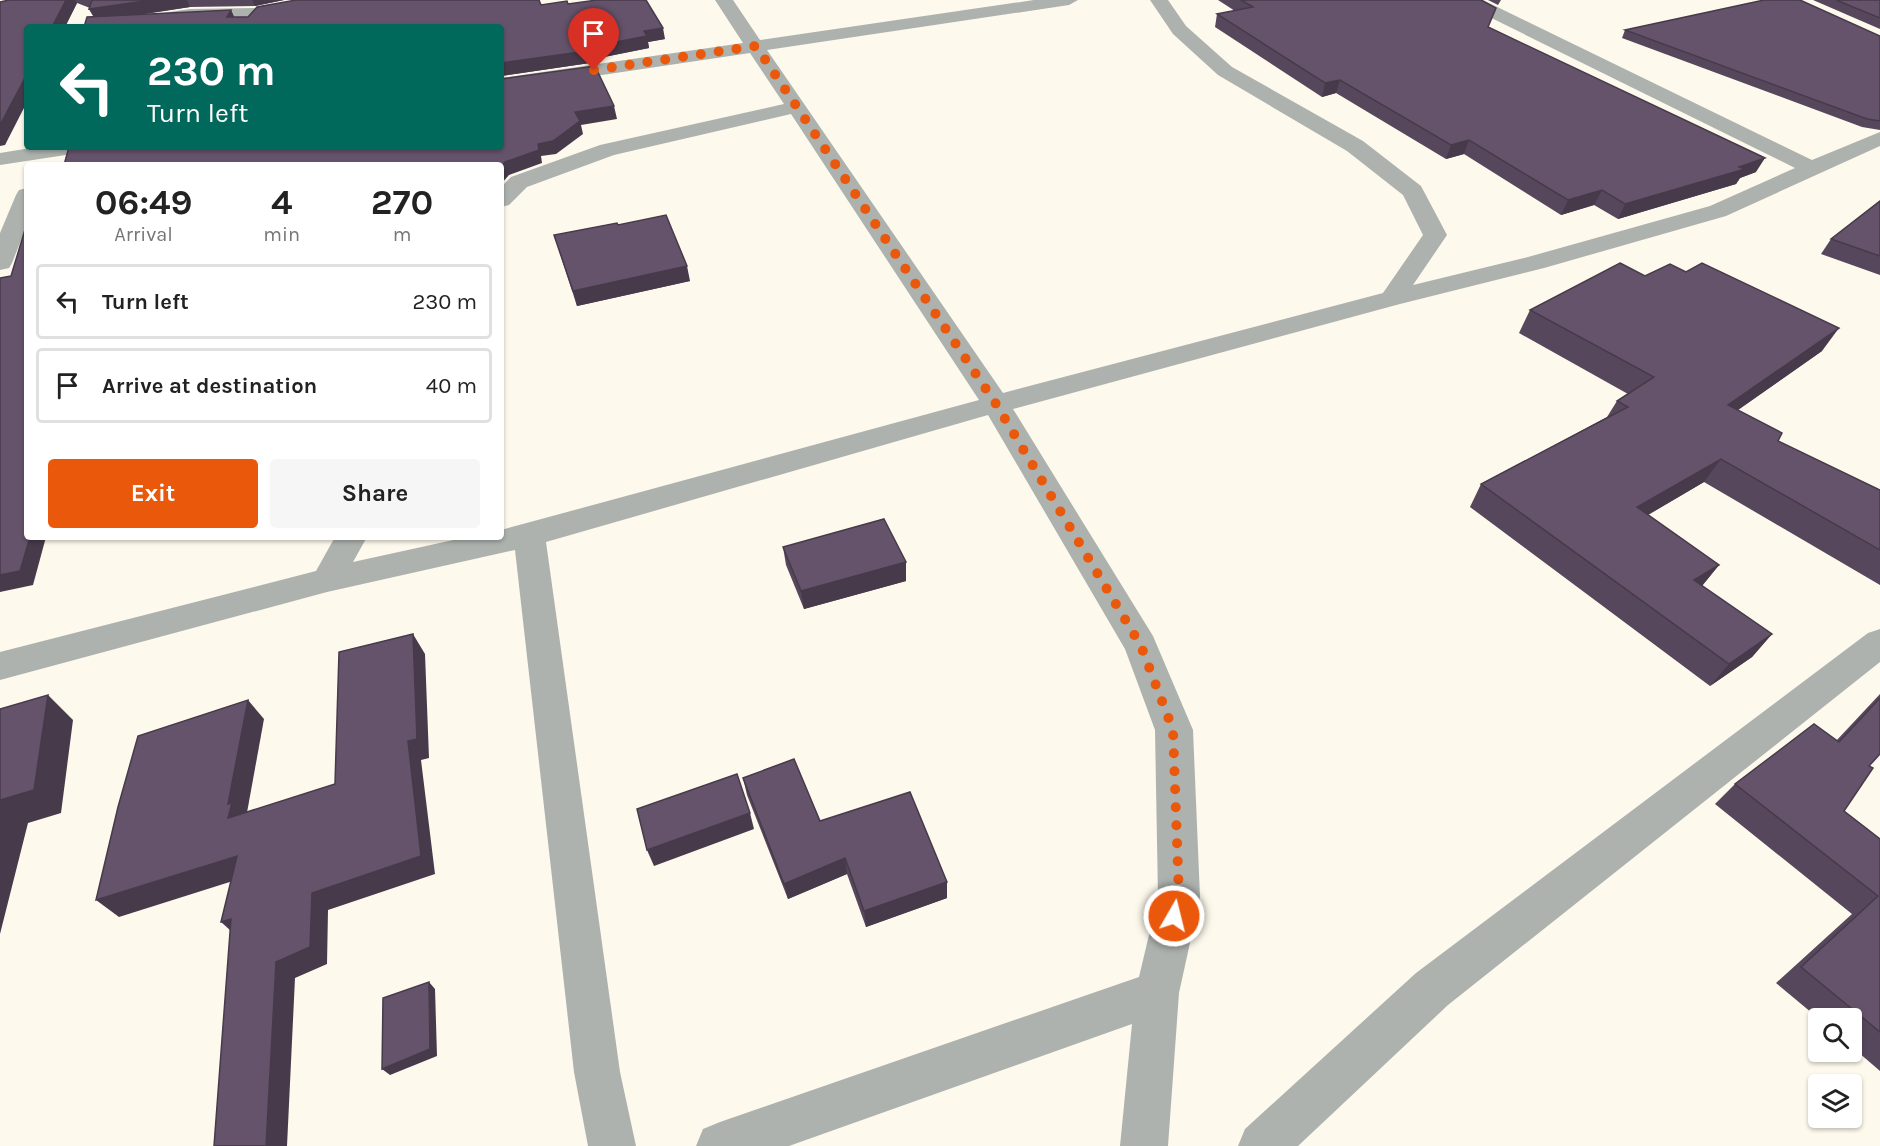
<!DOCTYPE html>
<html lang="en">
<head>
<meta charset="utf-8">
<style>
	:root { --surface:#fff; --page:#f6f6f6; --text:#222; --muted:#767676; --line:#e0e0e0; --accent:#ea580c }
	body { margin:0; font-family:Karla,sans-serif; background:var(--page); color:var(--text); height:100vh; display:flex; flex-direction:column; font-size:22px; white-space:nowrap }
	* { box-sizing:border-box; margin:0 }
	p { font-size:20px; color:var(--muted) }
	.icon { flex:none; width:33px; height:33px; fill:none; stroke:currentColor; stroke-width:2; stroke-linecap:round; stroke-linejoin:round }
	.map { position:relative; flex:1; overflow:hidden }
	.panel { position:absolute; left:24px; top:162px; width:480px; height:378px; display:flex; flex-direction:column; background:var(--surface); border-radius:6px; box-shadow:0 2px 4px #0004 }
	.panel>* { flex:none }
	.guide { position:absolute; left:24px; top:24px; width:480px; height:126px; border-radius:6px; box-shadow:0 2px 4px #0004; background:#00695c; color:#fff; overflow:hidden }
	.tools { position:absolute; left:1808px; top:1008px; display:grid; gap:12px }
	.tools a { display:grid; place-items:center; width:54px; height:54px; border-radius:6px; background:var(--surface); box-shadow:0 2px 4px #0004; font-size:30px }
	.pin { position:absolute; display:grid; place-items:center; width:51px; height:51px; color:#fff; margin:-62px -26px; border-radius:50% 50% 50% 0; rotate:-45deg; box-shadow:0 0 6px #0007 }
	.pin .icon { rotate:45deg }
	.me { position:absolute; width:66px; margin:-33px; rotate:8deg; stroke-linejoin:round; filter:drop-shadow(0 0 4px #0008) }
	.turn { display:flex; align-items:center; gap:21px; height:126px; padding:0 24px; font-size:27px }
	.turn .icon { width:78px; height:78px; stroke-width:2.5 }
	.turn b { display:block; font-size:42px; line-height:51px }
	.eta { display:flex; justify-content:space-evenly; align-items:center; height:102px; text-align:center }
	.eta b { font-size:36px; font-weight:700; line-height:42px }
	.button { display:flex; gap:12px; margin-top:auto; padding:12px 24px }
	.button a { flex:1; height:69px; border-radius:6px; background:var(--accent); color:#fff; font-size:24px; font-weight:700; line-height:69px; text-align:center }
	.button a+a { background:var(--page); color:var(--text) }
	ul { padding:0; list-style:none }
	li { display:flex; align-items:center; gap:18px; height:75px; margin:0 12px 9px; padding:0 12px; border:3px solid var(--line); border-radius:6px }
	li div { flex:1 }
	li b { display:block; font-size:22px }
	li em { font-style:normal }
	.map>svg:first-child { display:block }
</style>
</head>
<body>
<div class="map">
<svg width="1880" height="1146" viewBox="0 0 1880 1146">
	<rect width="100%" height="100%" fill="#fdf9ec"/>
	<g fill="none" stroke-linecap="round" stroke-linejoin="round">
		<g fill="#adb2ae" fill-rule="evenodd">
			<path d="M 715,0 L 733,0 L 760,40 L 1034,0 L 1078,0 L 1069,5 L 767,50 L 1003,393 L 1383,293 L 1423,235 L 1403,195 L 1347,151 L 1218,75 L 1173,34 L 1150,0 L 1168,0 L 1186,26 L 1232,67 L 1363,141 L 1421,186 L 1447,235 L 1413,285 L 1528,257 L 1710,206 L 1795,168 L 1463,4 L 1460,0 L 1483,0 L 1812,160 L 1880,132 L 1880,146 L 1726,216 L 1544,268 L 1400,304 L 1013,409 L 1153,636 L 1193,730 L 1200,897 L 1179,993 L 1168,1146 L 1120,1146 L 1132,1024 L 789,1146 L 696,1146 L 703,1129 L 720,1122 L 1139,977 L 1158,897 L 1155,730 L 1125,649 L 988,415 L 546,542 L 620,1072 L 636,1146 L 588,1146 L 574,1072 L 515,550 L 327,592 L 0,680 L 0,652 L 316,571 L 335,537 L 367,537 L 353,562 L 467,537 L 501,537 L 501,530 L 979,400 L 791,114 L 614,155 L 527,187 L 509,205 L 501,207 L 501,187 L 511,177 L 600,145 L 784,104 L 750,53 L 501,90 L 501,78 L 743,43 Z"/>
			<path d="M 255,8 L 264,13 L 261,17 L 190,19 L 137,27 L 90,27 L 99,22 L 190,9 Z"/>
			<path d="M 37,147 L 90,147 L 87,152 L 79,153 L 0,165 L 0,153 Z"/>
			<path d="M 27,188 L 27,225 L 12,263 L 9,268 L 0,270 L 0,233 L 16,195 L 19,190 Z"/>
			<path d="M 1880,629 L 1880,662 L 1448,1005 L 1298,1146 L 1238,1146 L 1245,1129 L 1416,973 L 1868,633 Z"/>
		</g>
	</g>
	<g fill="#57475c">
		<path d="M 9,0 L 284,0 L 255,6 L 190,7 L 139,15 L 231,10 L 234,17 L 248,17 L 568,4 L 665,39 L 648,42 L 649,48 L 589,60 L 590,63 L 501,76 L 501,27 L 94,17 L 89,9 L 90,8 L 77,3 L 65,27 L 27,27 L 5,145 Z"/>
		<path d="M 1218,0 L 1481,0 L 1489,27 L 1756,172 L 1740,178 L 1736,184 L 1618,219 L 1594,205 L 1561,215 L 1464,154 L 1446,159 L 1336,93 L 1322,97 L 1215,27 L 1217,14 L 1235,11 Z"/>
		<path d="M 1488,0 L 1501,0 L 1498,5 Z"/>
		<path d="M 1813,0 L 1880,0 L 1880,29 Z"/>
		<path d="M 1625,30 L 1880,36 L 1880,130 L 1862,127 L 1622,38 Z"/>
		<path d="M 1880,201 L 1880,275 L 1821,254 L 1831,239 Z"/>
		<path d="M 618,225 L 690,281 L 577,306 L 554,235 Z"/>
		<path d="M 1645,276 L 1822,351 L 1738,410 L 1778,441 L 1880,490 L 1880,585 L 1704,482 L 1648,515 L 1719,565 L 1702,586 L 1772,634 L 1752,657 L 1710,686 L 1470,507 L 1481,484 L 1607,417 L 1617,401 L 1628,394 L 1519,333 L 1530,310 Z"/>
		<path d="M 783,547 L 906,562 L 906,581 L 804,609 L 786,565 Z"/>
		<path d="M 1880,694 L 1880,754 L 1869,766 L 1844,811 L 1880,839 L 1880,1071 L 1851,1046 L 1851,1018 L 1818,1018 L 1776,983 L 1852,914 L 1715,804 L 1735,784 L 1836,741 Z"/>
		<path d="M 743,778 L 820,821 L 947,882 L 947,898 L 866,927 L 847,874 L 788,899 L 747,795 Z"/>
	</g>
	<g fill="#473a4b">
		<path d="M 66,0 L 75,0 L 77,3 L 65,27 L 52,27 Z"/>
		<path d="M 152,0 L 187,0 L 190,7 L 96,21 L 89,9 Z"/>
		<path d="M 252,0 L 284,0 L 255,6 Z"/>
		<path d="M 231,10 L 236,21 L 227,17 Z"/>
		<path d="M 663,28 L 665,39 L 648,42 L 649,48 L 589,60 L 590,63 L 501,76 L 501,63 L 585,48 L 644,31 Z"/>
		<path d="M 27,74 L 27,102 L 5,145 L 0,146 L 0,125 Z"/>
		<path d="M 1340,80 L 1336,93 L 1322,97 L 1325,83 Z"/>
		<path d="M 614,106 L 617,119 L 581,125 L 583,134 L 556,154 L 541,156 L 542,163 L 509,175 L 501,184 L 501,167 L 505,162 L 538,144 L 575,112 Z"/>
		<path d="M 1469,140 L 1464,154 L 1446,159 L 1451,145 Z"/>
		<path d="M 1765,158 L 1756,172 L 1740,178 L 1736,184 L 1618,219 L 1625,204 Z"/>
		<path d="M 1602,190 L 1594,205 L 1561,215 L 1568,200 Z"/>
		<path d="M 687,266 L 690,281 L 577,306 L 573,291 Z"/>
		<path d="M 1839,328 L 1822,351 L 1712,428 L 1728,405 Z"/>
		<path d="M 1721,459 L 1704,482 L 1622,530 L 1637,507 Z"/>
		<path d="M 30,537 L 46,537 L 33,585 L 0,592 L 0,575 Z"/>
		<path d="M 906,562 L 906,581 L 804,609 L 801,591 Z"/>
		<path d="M 1719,565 L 1701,587 L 1694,580 Z"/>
		<path d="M 413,634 L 425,654 L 429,758 L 421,760 L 435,874 L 328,910 L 327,964 L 295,978 L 287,1146 L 266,1146 L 276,962 L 312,893 L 408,741 Z"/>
		<path d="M 1772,634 L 1752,657 L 1710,686 L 1729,664 Z"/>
		<path d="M 48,695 L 73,720 L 61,813 L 28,823 L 0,934 L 0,800 Z"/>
		<path d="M 248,700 L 264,719 L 246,818 L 228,818 L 228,804 Z"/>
		<path d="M 750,813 L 754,829 L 654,866 L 647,850 Z"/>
		<path d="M 237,856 L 255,874 L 119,917 L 96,900 Z"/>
		<path d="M 845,858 L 847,874 L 788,899 L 784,884 Z"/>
		<path d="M 947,882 L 947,898 L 866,927 L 864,911 Z"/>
		<path d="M 231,919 L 240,939 L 221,922 Z"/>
		<path d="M 429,982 L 435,989 L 437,1056 L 390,1075 L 382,1069 Z"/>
	</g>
	<g fill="#65536b" stroke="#473a4b" stroke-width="1.5">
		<path d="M 9,0 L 66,0 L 52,27 L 27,27 L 27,74 L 0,125 L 0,2 Z"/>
		<path d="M 92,0 L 152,0 L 89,9 Z"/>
		<path d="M 296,0 L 539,0 L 541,5 L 567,1 L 568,4 L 597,0 L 646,0 L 663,28 L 644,31 L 647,36 L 585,48 L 587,51 L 501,63 L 501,27 L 84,27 L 87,17 L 231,10 L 227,17 L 248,17 L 257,7 Z"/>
		<path d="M 1241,0 L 1481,0 L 1496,8 L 1488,27 L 1765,158 L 1739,167 L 1745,169 L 1625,204 L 1602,190 L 1568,200 L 1469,140 L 1451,145 L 1340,80 L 1325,83 L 1217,14 L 1253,7 Z"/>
		<path d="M 1764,0 L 1800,0 L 1880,36 L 1880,121 L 1867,119 L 1625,30 Z"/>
		<path d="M 1836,0 L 1880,0 L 1880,18 Z"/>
		<path d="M 595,66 L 614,106 L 575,112 L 580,121 L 553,141 L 538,144 L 539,150 L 505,162 L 501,167 L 501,165 L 64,165 L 69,147 L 501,147 L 501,79 Z"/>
		<path d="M 1880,201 L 1880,256 L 1831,239 Z"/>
		<path d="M 666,215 L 687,266 L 573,291 L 554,235 L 617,223 L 618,225 Z"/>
		<path d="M 27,223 L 27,537 L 30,537 L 20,571 L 0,575 L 0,278 L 11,276 Z"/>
		<path d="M 1620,263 L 1645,276 L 1670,264 L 1686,272 L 1702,263 L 1839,328 L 1728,405 L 1782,433 L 1778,441 L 1880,490 L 1880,550 L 1721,459 L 1637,507 L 1719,565 L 1694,580 L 1772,634 L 1729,664 L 1481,484 L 1628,407 L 1617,401 L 1654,377 L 1530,310 Z"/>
		<path d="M 884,519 L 906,562 L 801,591 L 783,547 Z"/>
		<path d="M 413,634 L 417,739 L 408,741 L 421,856 L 312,893 L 310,947 L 276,962 L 266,1146 L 214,1146 L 231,919 L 221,922 L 237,856 L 96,900 L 118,807 L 138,736 L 248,700 L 228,804 L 232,803 L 228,818 L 335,784 L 339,652 Z"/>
		<path d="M 48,695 L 34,790 L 0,800 L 0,709 Z"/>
		<path d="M 1880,698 L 1880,754 L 1869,766 L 1873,768 L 1844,811 L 1880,839 L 1880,1032 L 1801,967 L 1878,896 L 1735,784 L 1814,724 L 1839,742 Z"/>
		<path d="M 794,759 L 820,821 L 910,792 L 947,882 L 864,911 L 845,858 L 784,884 L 743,778 Z"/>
		<path d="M 737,774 L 750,813 L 647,850 L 637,809 Z"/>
		<path d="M 429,982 L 430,1049 L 382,1069 L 383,998 Z"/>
	</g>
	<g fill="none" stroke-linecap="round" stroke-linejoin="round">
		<path stroke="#ea580c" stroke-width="10" stroke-dasharray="0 18" d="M 594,70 L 756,46 L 996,404 L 1141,646 L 1173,730 L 1179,897 L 1174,916"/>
	</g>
</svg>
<div class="tools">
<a><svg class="icon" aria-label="search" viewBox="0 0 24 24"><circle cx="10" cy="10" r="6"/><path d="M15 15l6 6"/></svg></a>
<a><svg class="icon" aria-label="layers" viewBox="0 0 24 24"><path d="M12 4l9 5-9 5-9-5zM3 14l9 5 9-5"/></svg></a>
</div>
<div class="pin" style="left:594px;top:70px;background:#d93025"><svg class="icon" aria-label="arrive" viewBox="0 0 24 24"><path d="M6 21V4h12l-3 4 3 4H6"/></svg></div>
<svg class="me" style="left:1174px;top:916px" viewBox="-20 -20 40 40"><circle r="17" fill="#ea580c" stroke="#fff" stroke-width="3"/><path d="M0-11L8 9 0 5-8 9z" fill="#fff"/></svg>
<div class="guide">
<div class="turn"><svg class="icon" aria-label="left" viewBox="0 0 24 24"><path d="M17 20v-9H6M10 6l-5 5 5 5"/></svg><div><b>230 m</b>Turn left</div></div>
</div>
<section class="panel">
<div class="eta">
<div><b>06:49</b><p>Arrival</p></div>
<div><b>4</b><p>min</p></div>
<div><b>270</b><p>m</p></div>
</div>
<ul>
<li><svg class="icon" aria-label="left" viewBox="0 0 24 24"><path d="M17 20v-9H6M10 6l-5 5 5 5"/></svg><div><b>Turn left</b></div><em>230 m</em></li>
<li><svg class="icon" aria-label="arrive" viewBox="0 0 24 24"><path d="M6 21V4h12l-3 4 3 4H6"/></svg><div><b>Arrive at destination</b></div><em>40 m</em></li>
</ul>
<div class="button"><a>Exit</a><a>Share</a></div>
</section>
</div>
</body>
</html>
